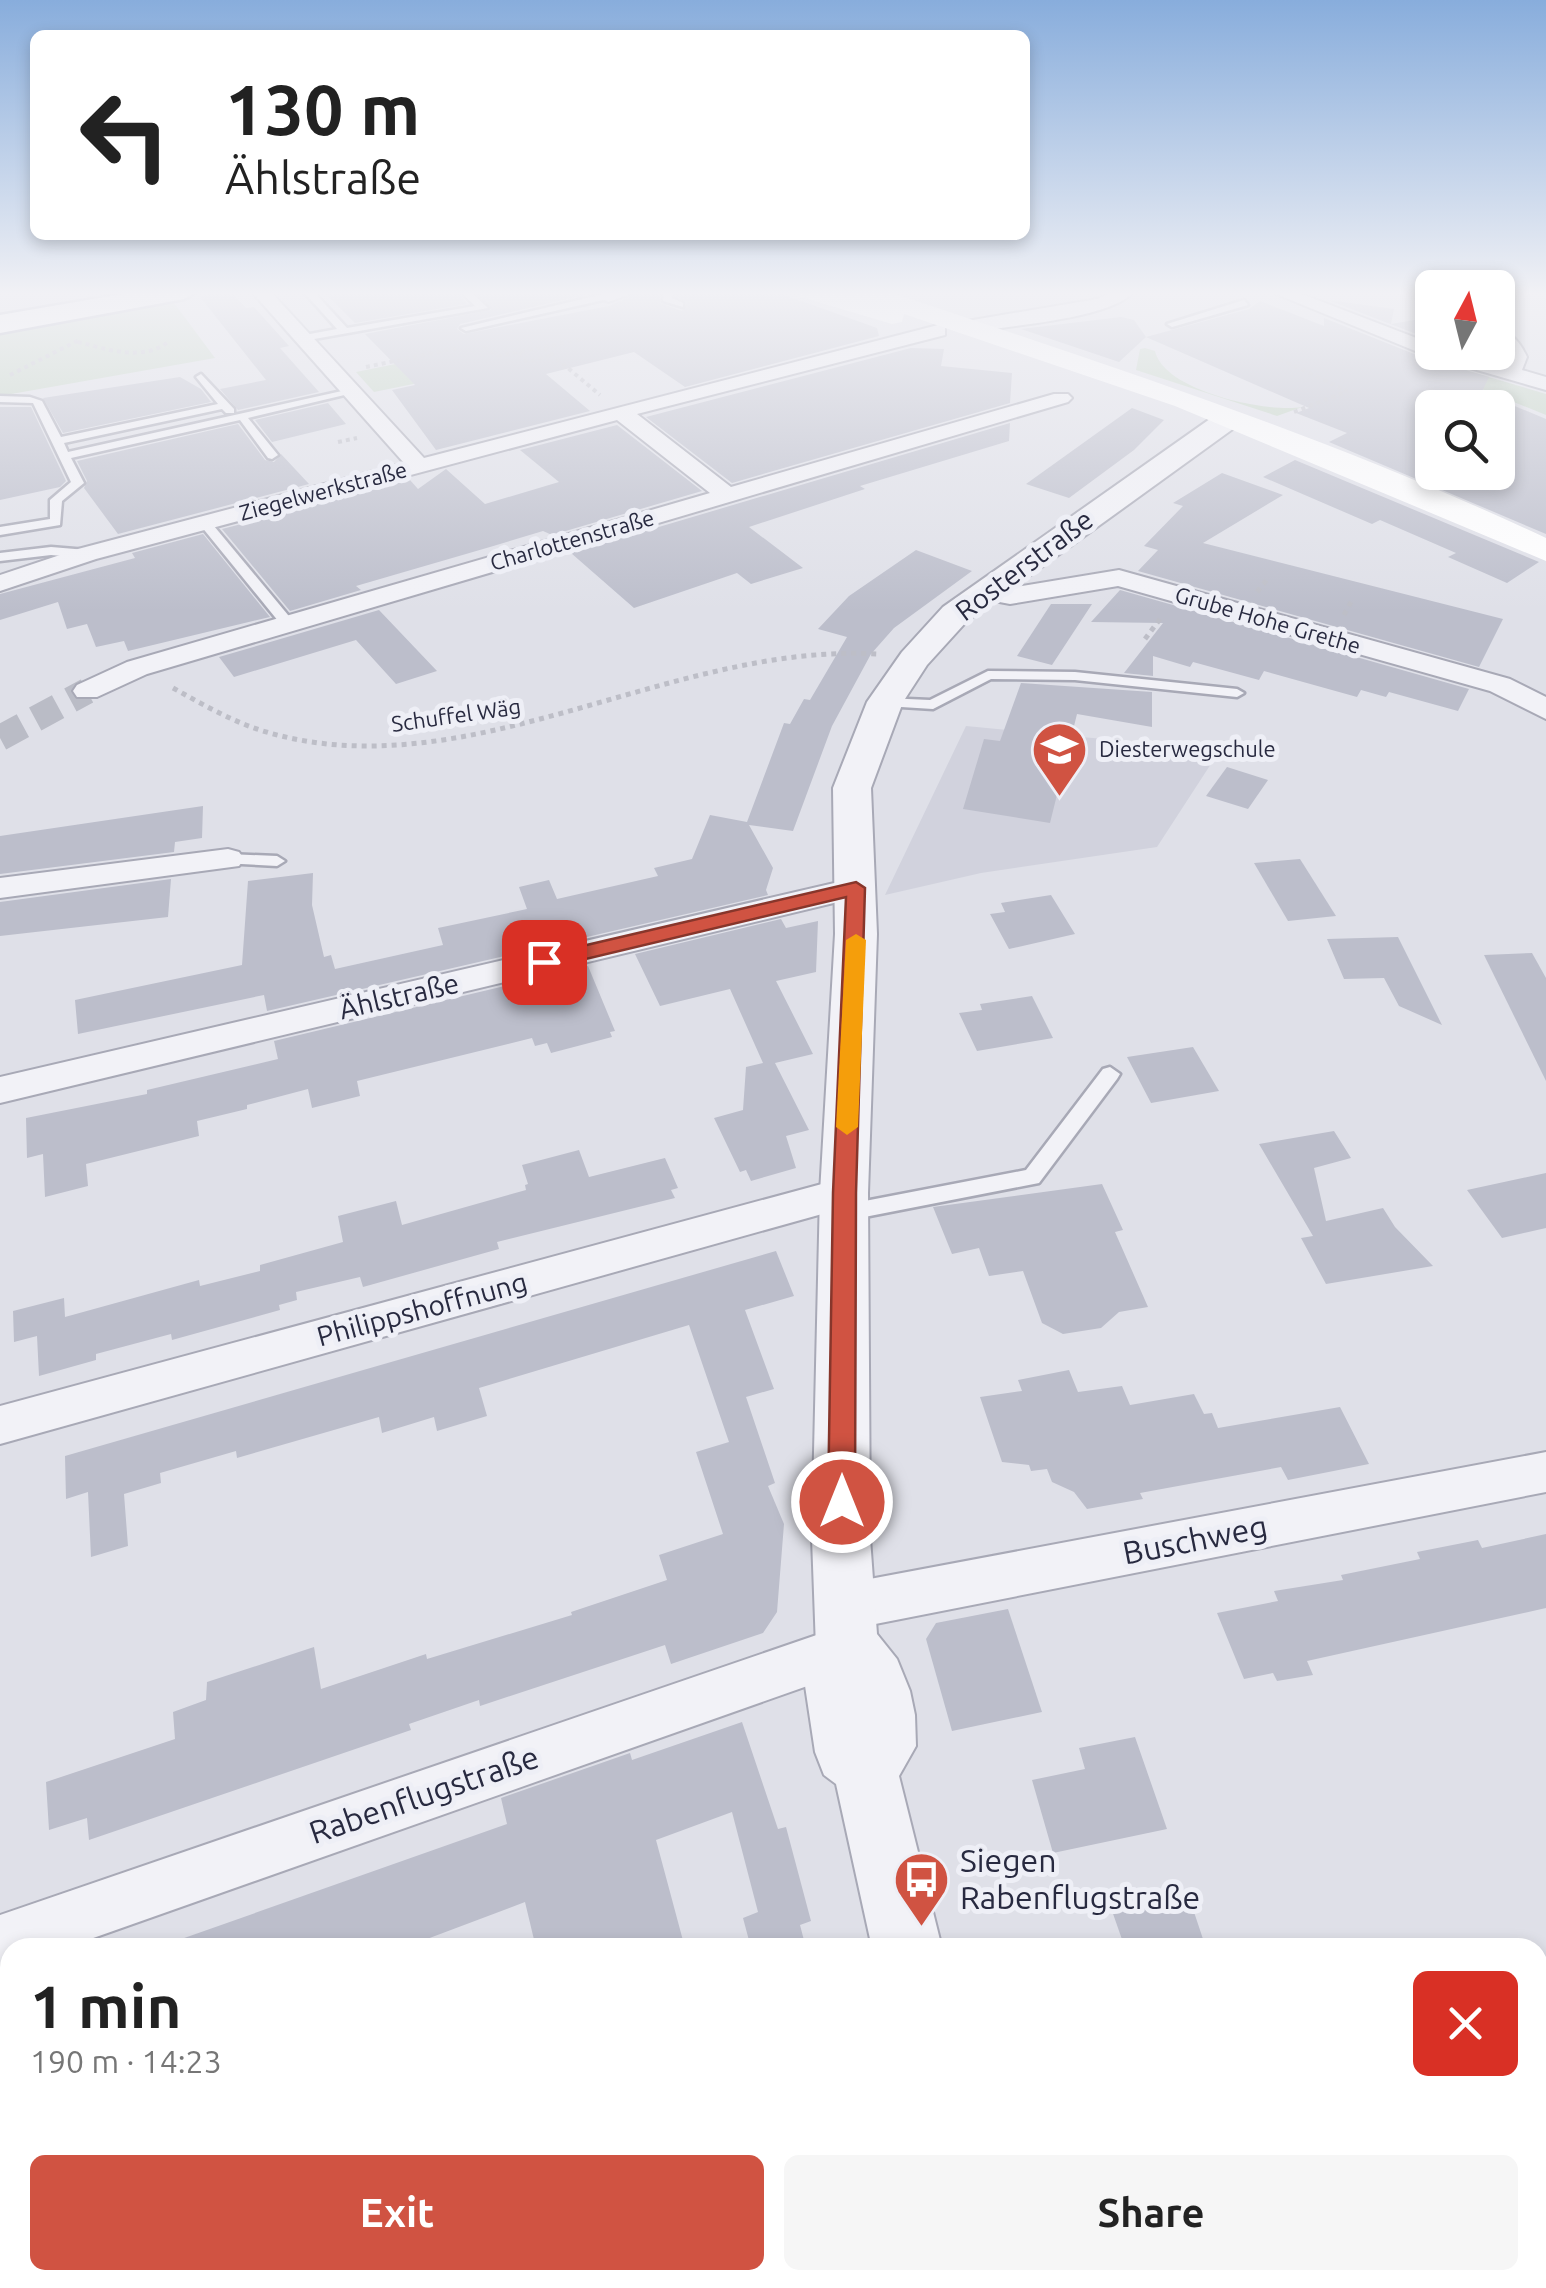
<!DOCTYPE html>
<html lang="en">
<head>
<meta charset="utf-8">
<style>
	:root { --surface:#fff; --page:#f6f6f6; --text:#222; --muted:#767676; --accent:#d05342 }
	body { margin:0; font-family:Ubuntu,sans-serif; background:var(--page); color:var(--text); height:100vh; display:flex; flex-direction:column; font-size:38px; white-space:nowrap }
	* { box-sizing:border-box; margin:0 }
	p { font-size:32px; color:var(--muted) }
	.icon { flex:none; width:55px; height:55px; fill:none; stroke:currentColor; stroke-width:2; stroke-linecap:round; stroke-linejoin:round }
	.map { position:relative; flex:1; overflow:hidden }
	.panel { position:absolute; left:0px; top:1938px; width:1548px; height:352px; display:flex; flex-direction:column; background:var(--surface); border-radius:30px 30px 0 0; box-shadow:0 5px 15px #0003 }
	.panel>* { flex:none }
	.hud { position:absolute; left:30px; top:30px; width:1000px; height:210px; border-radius:15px; box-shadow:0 5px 15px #0003; background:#fff; color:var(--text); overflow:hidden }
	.needle { width:65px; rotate:7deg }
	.buttons { position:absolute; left:1415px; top:270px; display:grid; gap:20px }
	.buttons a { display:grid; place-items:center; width:100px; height:100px; border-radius:15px; background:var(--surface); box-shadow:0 5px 15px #0003; font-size:50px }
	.pin { position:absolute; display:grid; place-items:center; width:85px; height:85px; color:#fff; margin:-42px; border-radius:20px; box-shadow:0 5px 15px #0006 }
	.me { position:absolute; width:110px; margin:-55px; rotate:0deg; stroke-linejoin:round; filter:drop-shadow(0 0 8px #0008) }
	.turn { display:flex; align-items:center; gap:35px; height:210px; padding:0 30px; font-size:45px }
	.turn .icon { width:130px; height:130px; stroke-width:2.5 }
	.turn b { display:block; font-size:70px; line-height:85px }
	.round { display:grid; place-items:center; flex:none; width:105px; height:105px; border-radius:15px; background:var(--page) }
	.overview { display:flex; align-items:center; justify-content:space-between; height:170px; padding:0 30px }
	h1 { font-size:60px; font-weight:600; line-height:75px }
	.action { display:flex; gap:20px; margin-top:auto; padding:20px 30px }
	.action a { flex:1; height:115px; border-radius:15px; background:var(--accent); color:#fff; font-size:40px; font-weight:600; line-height:115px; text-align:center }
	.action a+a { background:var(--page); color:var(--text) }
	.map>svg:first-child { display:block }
</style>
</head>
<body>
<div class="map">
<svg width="1546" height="2288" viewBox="0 0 1546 2288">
	<rect width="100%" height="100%" fill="#dfe0e8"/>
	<path fill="#d1d2dd" d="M 966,726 L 1220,750 L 1157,847 L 981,873 L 885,895 Z"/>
	<g fill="#c0d2c0">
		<path d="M 166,302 L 174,303 L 215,358 L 0,396 L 0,335 Z"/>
		<path d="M 1145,348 L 1155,351 C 1164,391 1266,413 1302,407 L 1277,416 L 1136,370 L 1140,349 Z"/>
		<path d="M 445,354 L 428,381 L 374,392 L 356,372 Z"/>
		<path d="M 1414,355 L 1546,394 L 1546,415 L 1442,373 Z"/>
	</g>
	<g fill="#bcbecb">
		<path d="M 210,291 L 230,291 L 246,308 L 254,307 L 289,346 L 280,348 L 319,392 L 238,410 L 220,389 L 266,380 L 201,298 Z"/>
		<path d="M 323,291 L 456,291 L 467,304 L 355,323 Z"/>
		<path d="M 475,291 L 601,291 L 460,324 L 457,329 L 464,334 L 609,306 L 643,291 L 660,291 L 660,303 L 682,311 L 687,303 L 676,296 L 677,291 L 773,291 L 877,328 L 879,336 L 685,387 L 634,352 L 546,374 L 590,411 L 436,450 L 392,390 L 415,385 L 365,334 L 491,310 Z"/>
		<path d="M 1328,300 L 1394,309 L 1391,324 L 1432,317 L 1432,340 Z"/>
		<path d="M 1260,301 L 1324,326 L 1324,318 L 1424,358 L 1489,377 L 1474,408 L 1432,408 L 1432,472 L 1498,472 L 1498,399 L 1546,419 L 1546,534 L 1329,442 L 1347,433 L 1296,413 L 1309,408 L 1146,337 L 1119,362 L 1021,329 L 1121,317 L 1134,320 L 1146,337 L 1249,309 Z"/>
		<path d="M 911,348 L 944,349 L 941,366 L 1012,373 L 1010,403 L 732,483 L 646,417 Z"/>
		<path d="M 180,377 L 201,389 L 211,402 L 63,433 L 43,398 Z"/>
		<path d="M 328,403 L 346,424 L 272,442 L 255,420 Z"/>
		<path d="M 0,407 L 31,407 L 66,481 L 60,487 L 0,500 Z"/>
		<path d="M 1132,408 L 1164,420 L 1134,450 L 1069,498 L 1026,484 Z"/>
		<path d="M 1010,423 L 1009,441 L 860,486 L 865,489 L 749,527 L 803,568 L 751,584 L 737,573 L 634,608 L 571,553 Z"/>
		<path d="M 238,424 L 265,460 L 274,462 L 281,454 L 309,484 L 118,534 L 84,488 L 87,481 L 77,461 Z"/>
		<path d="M 617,425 L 702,491 L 552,535 L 543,531 L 490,547 L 356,586 L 361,590 L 290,611 L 222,529 L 410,480 L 418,489 L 446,469 L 485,504 L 559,482 L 520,450 Z"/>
		<path d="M 1295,460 L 1539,562 L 1507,583 L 1448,557 L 1456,553 L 1380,520 L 1372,524 L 1263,477 Z"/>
		<path d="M 1222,473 L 1283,495 L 1203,543 L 1503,619 L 1479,667 L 1138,571 L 1158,550 L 1144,546 L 1183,506 L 1173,503 Z"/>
		<path d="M 203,534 L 270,617 L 128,651 L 124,641 L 96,647 L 87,624 L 67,629 L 58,602 L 0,620 L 0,594 L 135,558 L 132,553 Z"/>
		<path d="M 916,550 L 972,571 L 894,628 L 871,654 L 832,726 L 793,831 L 749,825 L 773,868 L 766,890 L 768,895 L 267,1011 L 264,995 L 78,1034 L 75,1000 L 242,965 L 248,881 L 313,873 L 312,905 L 324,957 L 331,955 L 335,969 L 443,945 L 438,928 L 527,909 L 519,887 L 549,880 L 557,899 L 658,876 L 654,868 L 692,859 L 710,815 L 747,822 L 784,723 L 790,724 L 804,699 L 810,700 L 847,637 L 818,629 L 849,596 Z"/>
		<path d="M 1120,590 L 1469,689 L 1458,711 L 1389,692 L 1386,697 L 1361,690 L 1357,697 L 1264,671 L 1259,680 L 1193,662 L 1190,667 L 1153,656 L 1153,676 L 1124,673 L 1163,623 L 1091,622 Z"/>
		<path d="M 1051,604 L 1092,604 L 1052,665 L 1017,656 Z"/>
		<path d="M 379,610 L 437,671 L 396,684 L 356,640 L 234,677 L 219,657 Z"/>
		<path d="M 1021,683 L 1152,692 L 1152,727 L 1077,714 L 1050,823 L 963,809 L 984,739 L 1000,741 Z"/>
		<path d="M 1227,767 L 1268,780 L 1248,809 L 1206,796 Z"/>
		<path d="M 203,806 L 202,838 L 175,842 L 174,852 L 0,874 L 0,836 Z"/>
		<path d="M 1300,859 L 1336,916 L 1288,921 L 1254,863 Z"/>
		<path d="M 171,879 L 168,917 L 0,936 L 0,902 Z"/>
		<path d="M 1051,895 L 1075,934 L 1009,949 L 990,914 L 1005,912 L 1001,903 Z"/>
		<path d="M 781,919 L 786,928 L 818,921 L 816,972 L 776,981 L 813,1054 L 775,1063 L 809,1130 L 786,1136 L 796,1168 L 751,1181 L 746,1170 L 740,1172 L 714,1118 L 743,1110 L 746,1067 L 763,1063 L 730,989 L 660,1006 L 635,954 Z"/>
		<path d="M 1398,937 L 1442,1025 L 1399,1006 L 1384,978 L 1344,979 L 1327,939 Z"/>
		<path d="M 1532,953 L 1546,978 L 1546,1081 L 1484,955 Z"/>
		<path d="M 588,966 L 615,1031 L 610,1032 L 612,1037 L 551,1053 L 547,1043 L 535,1046 L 532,1038 L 357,1081 L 360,1096 L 312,1108 L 308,1089 L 247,1105 L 247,1109 L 197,1121 L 199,1136 L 86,1164 L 88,1186 L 45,1197 L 43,1154 L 27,1158 L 26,1118 L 147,1094 L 147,1090 L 278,1059 L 274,1041 Z"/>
		<path d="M 1032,996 L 1053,1038 L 977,1051 L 959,1013 L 982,1010 L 980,1004 Z"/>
		<path d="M 1193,1047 L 1219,1091 L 1151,1103 L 1127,1057 Z"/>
		<path d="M 1334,1131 L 1351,1158 L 1314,1168 L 1326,1221 L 1383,1208 L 1395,1227 L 1433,1266 L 1326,1284 L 1301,1238 L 1313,1236 L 1259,1144 Z"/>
		<path d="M 579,1150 L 589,1177 L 665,1158 L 678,1188 L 671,1190 L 675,1198 L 497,1242 L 499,1249 L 363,1287 L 360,1277 L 296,1292 L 297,1300 L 279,1305 L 280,1310 L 172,1340 L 171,1334 L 96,1354 L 96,1360 L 39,1376 L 37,1336 L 14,1342 L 13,1311 L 64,1298 L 65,1317 L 199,1280 L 200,1286 L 260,1271 L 260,1265 L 343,1242 L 338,1216 L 396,1201 L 402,1225 L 526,1190 L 525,1185 L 528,1184 L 522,1165 Z"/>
		<path d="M 1546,1173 L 1546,1228 L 1502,1238 L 1467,1190 Z"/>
		<path d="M 1102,1184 L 1123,1230 L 1115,1232 L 1148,1307 L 1119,1312 L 1101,1328 L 1063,1334 L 1042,1323 L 1023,1271 L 989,1276 L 979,1248 L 952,1254 L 933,1207 Z"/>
		<path d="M 776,1251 L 794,1296 L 745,1310 L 774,1389 L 746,1397 L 775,1483 L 768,1486 L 784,1524 L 777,1612 L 763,1633 L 671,1664 L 665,1645 L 480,1706 L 479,1700 L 409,1724 L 411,1730 L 89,1840 L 87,1818 L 49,1830 L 46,1782 L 175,1739 L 173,1712 L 206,1700 L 207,1682 L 314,1647 L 321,1689 L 426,1654 L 427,1659 L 572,1615 L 571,1612 L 667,1580 L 659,1555 L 723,1534 L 696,1452 L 729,1442 L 689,1325 L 479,1388 L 487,1416 L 437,1431 L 434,1417 L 382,1433 L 379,1417 L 237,1458 L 236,1451 L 160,1473 L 161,1483 L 124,1494 L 128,1546 L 91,1557 L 88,1492 L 66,1499 L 65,1456 Z"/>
		<path d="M 1069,1370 L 1078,1392 L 1122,1386 L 1130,1405 L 1194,1394 L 1204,1414 L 1212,1413 L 1218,1428 L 1340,1407 L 1369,1464 L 1288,1480 L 1281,1467 L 1140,1493 L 1143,1499 L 1087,1509 L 1074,1492 L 1052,1482 L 1047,1469 L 1031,1471 L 1029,1465 L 1002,1462 L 980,1397 L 1022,1391 L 1018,1380 Z"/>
		<path d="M 1546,1534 L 1546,1608 L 1307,1661 L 1313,1675 L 1277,1681 L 1273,1673 L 1244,1679 L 1217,1613 L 1278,1601 L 1274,1591 L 1343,1580 L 1341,1575 L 1420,1559 L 1417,1552 L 1478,1540 L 1482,1548 Z"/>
		<path d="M 1008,1609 L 1042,1712 L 952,1731 L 926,1639 L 936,1623 Z"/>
		<path d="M 742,1722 L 778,1829 L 786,1827 L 811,1921 L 800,1925 L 806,1948 L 751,1948 L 743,1918 L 758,1912 L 732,1812 L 656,1840 L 685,1948 L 536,1948 L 525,1902 L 403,1948 L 171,1948 L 170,1943 L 507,1824 L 501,1798 L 630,1753 L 632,1760 Z"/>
		<path d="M 1135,1737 L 1167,1829 L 1053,1853 L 1032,1780 L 1085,1769 L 1079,1748 Z"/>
		<path d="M 1188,1894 L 1206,1948 L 1125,1948 L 1111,1908 Z"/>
	</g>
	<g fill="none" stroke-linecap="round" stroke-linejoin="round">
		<path stroke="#babcc6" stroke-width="26" stroke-dasharray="26 14" stroke-linecap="butt" d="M 0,738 L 87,691"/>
		<defs>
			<g id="service">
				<path d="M 303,291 L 313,291 L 347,328 L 475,306 L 460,291 L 470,291 L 488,308 L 303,341 L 299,340 L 299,336 L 337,329 Z"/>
				<path d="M 664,291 L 674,291 L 672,298 L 683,303 L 683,307 L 663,301 Z"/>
				<path d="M 608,293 L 612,298 L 466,331 L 461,328 Z"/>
				<path d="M 1244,300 L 1248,305 L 1172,327 L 1167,324 Z"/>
				<path d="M 201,374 L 234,409 L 234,413 L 226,413 L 222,409 L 64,443 L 68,452 L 351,389 L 357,392 L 248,418 L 278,455 L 272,459 L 268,458 L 240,420 L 71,458 L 84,483 L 62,501 L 60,525 L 0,535 L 0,527 L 50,519 L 50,500 L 71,482 L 33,403 L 0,402 L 0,396 L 30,397 L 42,401 L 61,437 L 218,404 L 196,377 Z"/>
				<path d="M 201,520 L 209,520 L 293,621 L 293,627 L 283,627 L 201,526 Z"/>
				<path d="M 51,547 L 87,550 L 94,554 L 87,558 L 51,555 L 0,561 L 0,553 Z"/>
				<path d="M 988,671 L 1075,672 L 1237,689 L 1244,693 L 1237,697 L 1075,680 L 991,679 L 933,709 L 885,706 L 878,702 L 885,698 L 930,700 Z"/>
				<path d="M 228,854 L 277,856 L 285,861 L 277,866 L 222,863 L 222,855 Z"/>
				<path d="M 1110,1067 L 1120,1074 L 1117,1079 L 1039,1183 L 844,1221 L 837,1219 L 834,1213 L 837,1207 L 844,1205 L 1026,1170 L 1103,1069 Z"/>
			</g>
			<g id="minor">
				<path d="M 251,291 L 270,291 L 424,458 L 938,325 L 945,327 L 945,335 L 637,414 L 731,487 L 1054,394 L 1068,394 L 1072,398 L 1068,402 L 147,674 L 97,697 L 77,697 L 73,691 L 77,685 L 127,662 L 710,493 L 617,420 L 96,559 L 0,591 L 0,575 L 78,549 L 404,463 Z"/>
				<path d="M 639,291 L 608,302 L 599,296 L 607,291 Z"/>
				<path d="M 1115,291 L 1134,291 C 1114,319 1004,326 967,333 L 957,327 L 967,321 L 1097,299 Z"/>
				<path d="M 1269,291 L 1294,291 L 1432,344 L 1432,352 L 1461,352 L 1504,365 L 1507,357 L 1498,345 L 1498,329 C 1512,332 1521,344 1527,357 L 1522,370 L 1546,377 L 1546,390 L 1425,355 Z"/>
				<path d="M 1119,570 L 1510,679 L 1546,697 L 1546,719 L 1490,691 L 1118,586 L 1010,604 L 973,597 L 969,592 L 982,584 L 1010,588 Z"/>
				<path d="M 228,849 L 239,852 L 244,859 L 239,866 L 0,898 L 0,878 Z"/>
				<path d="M 856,878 L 867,881 L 872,888 L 867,895 L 0,1103 L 0,1077 Z"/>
				<path d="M 844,1178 L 858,1182 L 863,1193 L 858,1204 L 0,1444 L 0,1406 Z"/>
				<path d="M 1546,1452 L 1546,1492 L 855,1628 L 864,1631 L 871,1648 L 864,1665 L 847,1672 L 65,1948 L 10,1948 L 10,1967 L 0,1971 L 0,1915 L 837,1628 L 826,1623 L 819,1607 L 826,1591 L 843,1584 Z"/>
				<path d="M 1546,2122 L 1546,2184 L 1538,2187 L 1538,2126 Z"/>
				<path d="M 328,2280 L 404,2280 L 401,2288 L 325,2288 Z"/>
				<path d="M 1223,2280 L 1306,2280 L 1303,2288 L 1220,2288 Z"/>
			</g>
			<g id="tertiary">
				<path d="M 1227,412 L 1241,420 L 1237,426 L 967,621 L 927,665 L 903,702 L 871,788 L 877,934 L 868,1193 L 870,1538 L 877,1634 L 897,1659 L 910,1691 L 915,1715 L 916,1746 L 899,1776 L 942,1948 L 872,1948 L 836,1784 L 824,1775 L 815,1752 L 804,1679 L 816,1648 L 812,1538 L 820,1193 L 835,934 L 833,788 L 867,702 L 902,652 L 943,607 L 1217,414 Z"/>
				<path d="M 953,2280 L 1033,2280 L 1035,2288 L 955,2288 Z"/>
			</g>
			<path id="primary" d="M 140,291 L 198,291 L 184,299 L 0,333 L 0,315 Z"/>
		</defs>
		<use href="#service" stroke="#a8a9b6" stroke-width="5"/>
		<use href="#minor" stroke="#a8a9b6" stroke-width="4"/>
		<use href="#tertiary" stroke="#a8a9b6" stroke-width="4"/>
		<use href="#primary" stroke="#9ea1b4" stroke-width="5"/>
		<g stroke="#bdbec7" stroke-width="4" stroke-dasharray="4 4" stroke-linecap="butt">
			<path d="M 1222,332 L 1347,391"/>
			<path d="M 78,342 C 107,349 142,362 168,342"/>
			<path d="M 485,346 L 497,356 L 605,335"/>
			<path d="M 544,348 L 600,395"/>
			<path d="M 519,353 L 527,362 L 552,355"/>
			<path d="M 366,367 L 457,348"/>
			<path d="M 10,375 L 79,340"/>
			<path d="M 1294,412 L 1348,391"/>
			<path d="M 338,442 L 357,438"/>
		</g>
		<g stroke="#bdbec7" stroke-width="5" stroke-dasharray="5 5" stroke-linecap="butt">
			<path d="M 1257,592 L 1268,578"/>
			<path d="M 1344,615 L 1351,602"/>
			<path d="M 1145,639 L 1163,615"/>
			<path d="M 173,688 C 202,704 231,721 263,731 C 466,793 670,642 878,654"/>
		</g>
		<use href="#service" fill="#f2f2f7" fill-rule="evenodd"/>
		<use href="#minor" fill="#f2f2f7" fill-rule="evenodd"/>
		<use href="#tertiary" fill="#f2f2f7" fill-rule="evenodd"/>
		<path fill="#fff" fill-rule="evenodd" d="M 797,291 L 836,291 L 851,295 L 848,291 L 886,291 C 1109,365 1333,438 1546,538 L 1546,561 L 1175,406 L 904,314 L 902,322 L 892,324 L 801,297 Z"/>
		<use href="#primary" fill="#fff" fill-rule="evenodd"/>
	</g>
	<linearGradient id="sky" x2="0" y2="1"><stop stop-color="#88addc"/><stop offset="0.48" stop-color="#f1f1f5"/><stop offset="1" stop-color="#f1f1f5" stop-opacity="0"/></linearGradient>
	<rect width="1546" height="611" fill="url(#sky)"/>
	<path fill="#d05342" stroke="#87362b" stroke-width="2.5" d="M 856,882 L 865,888 L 856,1193 L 855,1502 L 851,1511 L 842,1515 L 832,1511 L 828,1502 L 833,1193 L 846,897 L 544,969 L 534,962 L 544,955 Z"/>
	<path fill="#f59e0b" d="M 856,934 L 866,940 L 858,1127 L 847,1135 L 836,1127 L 846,940 Z"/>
	<defs>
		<symbol id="school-pin" viewBox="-11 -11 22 30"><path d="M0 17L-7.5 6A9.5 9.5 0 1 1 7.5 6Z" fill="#d05342" stroke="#eeeff6"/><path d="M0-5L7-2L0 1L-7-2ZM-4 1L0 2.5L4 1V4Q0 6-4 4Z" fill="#fff"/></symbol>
		<symbol id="bus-pin" viewBox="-11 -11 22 30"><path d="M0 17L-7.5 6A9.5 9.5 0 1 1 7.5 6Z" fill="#d05342" stroke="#eeeff6"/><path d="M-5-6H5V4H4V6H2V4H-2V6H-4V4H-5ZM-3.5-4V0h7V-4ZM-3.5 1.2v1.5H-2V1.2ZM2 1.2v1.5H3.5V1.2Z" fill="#fff"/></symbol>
	</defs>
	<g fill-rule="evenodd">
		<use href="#school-pin" x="1028" y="718" width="63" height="86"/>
		<use href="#bus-pin" x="890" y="1848" width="63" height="86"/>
	</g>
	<g text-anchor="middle" stroke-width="10" stroke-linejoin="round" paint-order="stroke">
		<g font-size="22" fill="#282a40" stroke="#eeeff6">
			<text transform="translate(323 491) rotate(-15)" y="8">Ziegelwerkstraße</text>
			<text transform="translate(572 540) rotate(-16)" y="8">Charlottenstraße</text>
			<text transform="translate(1268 620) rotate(16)" y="8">Grube Hohe Grethe</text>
			<text transform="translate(456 715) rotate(-8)" y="8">Schuffel Wäg</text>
		</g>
		<g font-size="22" fill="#282a40" stroke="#eeeff6" text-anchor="start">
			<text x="1099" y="757">Diesterwegschule</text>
		</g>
		<g font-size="28" fill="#282a40" stroke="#eeeff6">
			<text transform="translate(1024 565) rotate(-37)" y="10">Rosterstraße</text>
			<text transform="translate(399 996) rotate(-13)" y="10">Ählstraße</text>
			<text transform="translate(422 1309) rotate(-15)" y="10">Philippshoffnung</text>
		</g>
		<g font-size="32" fill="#282a40" stroke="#eeeff6">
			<text transform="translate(1195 1540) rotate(-11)" y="11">Buschweg</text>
			<text transform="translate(424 1795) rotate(-19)" y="11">Rabenflugstraße</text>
		</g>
		<g font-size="32" fill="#282a40" stroke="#eeeff6" text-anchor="start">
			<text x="960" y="1872">Siegen<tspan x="960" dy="37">Rabenflugstraße</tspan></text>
		</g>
	</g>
</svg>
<div class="buttons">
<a><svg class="needle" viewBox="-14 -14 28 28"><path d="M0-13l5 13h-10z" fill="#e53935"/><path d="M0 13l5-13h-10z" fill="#767676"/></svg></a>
<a><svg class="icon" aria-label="search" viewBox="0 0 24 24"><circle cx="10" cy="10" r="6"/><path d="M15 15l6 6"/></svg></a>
</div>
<div class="pin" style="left:544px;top:962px;background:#d93025"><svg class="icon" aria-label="arrive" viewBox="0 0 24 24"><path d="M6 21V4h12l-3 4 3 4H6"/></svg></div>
<svg class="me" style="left:842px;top:1502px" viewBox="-20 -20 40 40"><circle r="17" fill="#d05342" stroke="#fff" stroke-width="3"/><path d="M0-11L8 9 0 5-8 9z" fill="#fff"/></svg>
<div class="hud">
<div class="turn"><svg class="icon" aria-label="left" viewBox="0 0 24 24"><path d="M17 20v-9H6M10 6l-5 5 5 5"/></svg><div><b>130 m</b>Ählstraße</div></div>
</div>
<section class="panel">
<div class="overview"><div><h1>1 min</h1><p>190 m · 14:23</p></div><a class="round" style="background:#d93025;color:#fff"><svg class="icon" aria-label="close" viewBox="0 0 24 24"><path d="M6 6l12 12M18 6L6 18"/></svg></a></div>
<div class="action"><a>Exit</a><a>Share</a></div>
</section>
</div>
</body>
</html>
